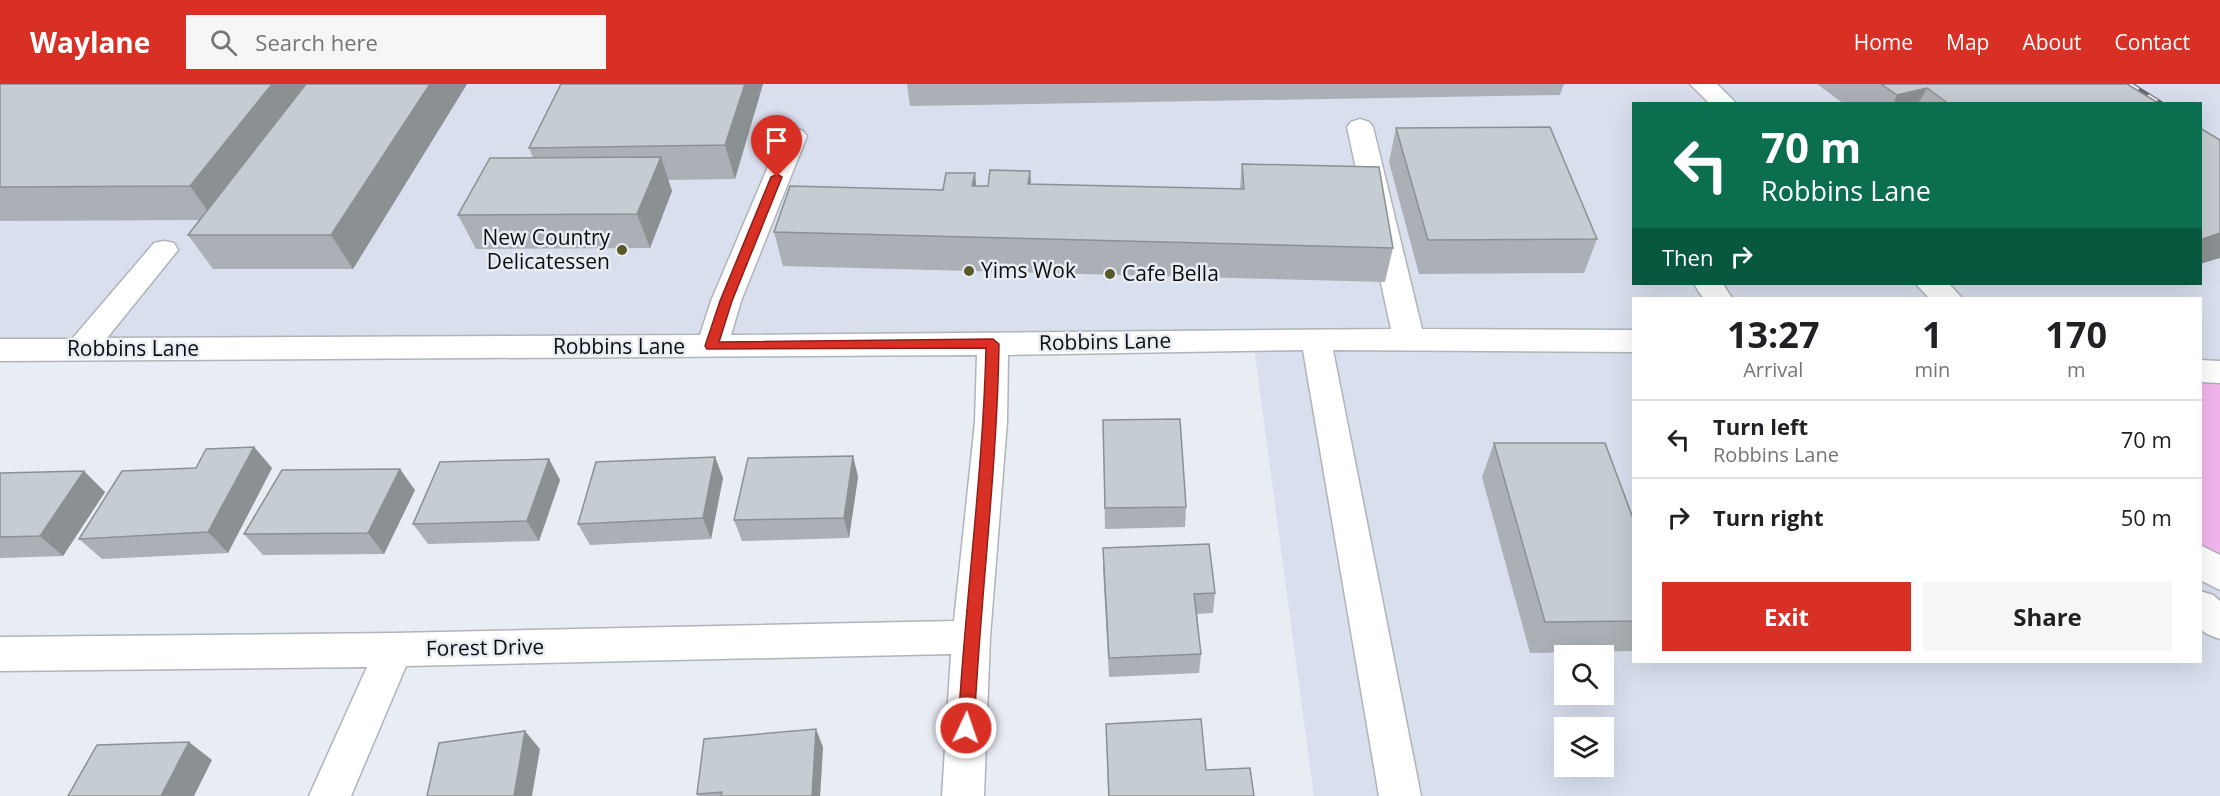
<!DOCTYPE html>
<html lang="en">
<head>
<meta charset="utf-8">
<style>
	:root { --surface:#fff; --page:#f6f6f6; --text:#202124; --muted:#757577; --line:#e0e0e0; --accent:#d93025 }
	body { margin:0; font-family:"Open Sans",sans-serif; background:var(--page); color:var(--text); height:100vh; display:flex; flex-direction:column; font-size:22px; white-space:nowrap }
	* { box-sizing:border-box; margin:0 }
	p { font-size:20px; color:var(--muted) }
	.icon { flex:none; width:33px; height:33px; fill:none; stroke:currentColor; stroke-width:2; stroke-linecap:round; stroke-linejoin:round }
	.map { position:relative; flex:1; overflow:hidden }
	.panel { position:absolute; left:1632px; top:213px; width:570px; height:366px; display:flex; flex-direction:column; background:var(--surface); border-radius:0px; box-shadow:0 6px 24px #0002 }
	.panel>* { flex:none }
	.top-card { position:absolute; left:1632px; top:18px; width:570px; height:183px; border-radius:0px; box-shadow:0 6px 24px #0002; background:#0b6e4f; color:#fff; overflow:hidden }
	.buttons { position:absolute; left:1554px; top:561px; display:grid; gap:12px }
	.buttons a { display:grid; place-items:center; width:60px; height:60px; border-radius:0px; background:var(--surface); box-shadow:0 6px 24px #0002; font-size:30px }
	.pin { position:absolute; display:grid; place-items:center; width:51px; height:51px; color:#fff; margin:-62px -26px; border-radius:50% 50% 50% 0; rotate:-45deg; box-shadow:0 0 6px #0007 }
	.pin .icon { rotate:45deg }
	.me { position:absolute; width:66px; margin:-33px; rotate:3deg; stroke-linejoin:round; filter:drop-shadow(0 0 4px #0008) }
	.turn { display:flex; align-items:center; gap:21px; height:126px; padding:0 30px; font-size:27px }
	.turn .icon { width:78px; height:78px; stroke-width:2.5 }
	.turn b { display:block; font-size:42px; line-height:51px }
	.then { display:flex; align-items:center; height:57px; padding:0 30px; background:#0003; gap:12px; font-size:22px }
	.eta { display:flex; justify-content:space-evenly; align-items:center; height:102px; text-align:center }
	.eta b { font-size:36px; font-weight:700; line-height:42px }
	.cta { display:flex; gap:12px; margin-top:auto; padding:12px 30px }
	.cta a { flex:1; height:69px; border-radius:0px; background:var(--accent); color:#fff; font-size:24px; font-weight:700; line-height:69px; text-align:center }
	.cta a+a { background:var(--page); color:var(--text) }
	ul { padding:0; list-style:none }
	li { display:flex; align-items:center; gap:18px; height:78px; padding:0 30px; border-top:2px solid var(--line) }
	li div { flex:1 }
	li b { display:block; font-size:22px }
	li em { font-style:normal }
	header { display:flex; align-items:center; gap:36px; box-sizing:border-box; height:84px; padding:0 30px; background:var(--accent); color:#fff }
	header strong { font-size:28px }
	nav { display:flex; gap:33px; margin-inline-start:auto; font-size:21px }
	.search { width:420px; height:54px; background:var(--page); display:flex; align-items:center; gap:15px; box-sizing:border-box; padding:0 21px; border-radius:0px; color:var(--muted); font-size:22px }
	.map>svg:first-child { display:block }
</style>
</head>
<body>
<header>
<strong>Waylane</strong>
<div class="search"><svg class="icon" aria-label="search" viewBox="0 0 24 24"><circle cx="10" cy="10" r="6"/><path d="M15 15l6 6"/></svg>Search here</div>
<nav><a>Home</a><a>Map</a><a>About</a><a>Contact</a></nav>
</header>
<div class="map">
<svg width="2220" height="712" viewBox="0 0 2220 712">
	<rect width="100%" height="100%" fill="#e8ecf3"/>
	<path fill="#d9dfed" fill-rule="evenodd" d="M 0,0 L 2220,0 L 2220,277 L 2201,276 L 2200,214 L 1634,214 L 1634,578 L 2200,578 L 2201,288 L 2220,289 L 2220,712 L 1314,712 L 1253,256 L 0,266 ZM 1634,20 L 2200,20 L 2200,200 L 1634,200 ZM 1564,572 L 1604,572 L 1604,610 L 1564,610 ZM 1564,644 L 1604,644 L 1604,682 L 1564,682 Z"/>
	<path fill="#f3b5ed" d="M 2200,288 L 2220,289 L 2220,478 L 2201,462 Z"/>
	<g fill="none" stroke-linecap="round" stroke-linejoin="round">
		<defs>
			<g id="minor">
				<path d="M 1690,0 L 1717,0 L 1737,20 L 1710,20 Z"/>
				<path d="M 1360,35 L 1369,38 L 1373,43 L 1422,245 L 1634,246 L 1634,268 L 1333,266 L 1421,712 L 1379,712 L 1303,266 L 1008,271 L 1007,338 L 990,553 L 984,712 L 942,712 L 951,570 L 406,582 L 351,712 L 309,712 L 367,583 L 0,587 L 0,553 L 394,549 L 954,537 L 975,338 L 977,271 L 0,277 L 0,255 L 72,255 L 154,159 L 164,157 L 174,159 L 178,166 L 107,254 L 700,251 L 711,217 L 781,52 L 785,47 L 794,44 L 803,47 L 807,52 L 741,217 L 731,251 L 1391,245 L 1347,43 L 1351,38 Z"/>
				<path d="M 1694,200 L 1723,200 L 1732,214 L 1703,214 Z"/>
				<path d="M 1916,200 L 1949,200 L 1962,214 L 1929,214 Z"/>
				<path d="M 2200,276 L 2220,277 L 2220,299 L 2200,298 Z"/>
				<path d="M 2200,461 L 2220,471 L 2220,506 L 2200,496 Z"/>
				<path d="M 2200,507 L 2213,511 L 2220,517 L 2220,555 L 2207,550 L 2200,545 Z"/>
			</g>
		</defs>
		<use href="#minor" stroke="#b0b3ba" stroke-width="3"/>
		<use href="#minor" fill="#fff" fill-rule="evenodd"/>
		<defs>
			<path id="rail" d="M 2129,0 L 2161,20"/>
		</defs>
		<use href="#rail" stroke="#66686c" stroke-width="6"/>
		<use href="#rail" stroke="#e8ecf3" stroke-width="4" stroke-dasharray="11" stroke-linecap="butt"/>
	</g>
	<g fill="#aab0b5">
		<path d="M 0,0 L 467,0 L 353,185 L 213,185 L 188,151 L 200,136 L 0,137 Z"/>
		<path d="M 561,0 L 763,0 L 735,95 L 668,96 L 672,107 L 650,164 L 476,165 L 458,131 L 533,74 L 529,64 Z"/>
		<path d="M 907,0 L 1564,0 L 1560,11 L 910,22 Z"/>
		<path d="M 1817,0 L 2127,0 L 2160,20 L 1844,20 Z"/>
		<path d="M 1396,44 L 1597,155 L 1584,189 L 1419,190 L 1389,78 Z"/>
		<path d="M 1242,80 L 1393,164 L 1385,198 L 783,182 L 774,148 L 943,106 L 976,102 L 988,102 L 1030,87 L 1031,100 L 1240,105 Z"/>
		<path d="M 1103,336 L 1186,423 L 1185,443 L 1105,445 Z"/>
		<path d="M 1494,359 L 1634,437 L 1634,567 L 1530,569 L 1482,393 Z"/>
		<path d="M 254,363 L 272,384 L 228,469 L 102,475 L 79,455 L 196,384 Z"/>
		<path d="M 853,372 L 858,393 L 849,454 L 742,457 L 734,436 Z"/>
		<path d="M 715,373 L 723,394 L 711,455 L 590,461 L 578,440 Z"/>
		<path d="M 549,375 L 560,396 L 539,457 L 428,460 L 413,440 Z"/>
		<path d="M 0,389 L 105,408 L 63,472 L 0,474 Z"/>
		<path d="M 415,406 L 384,470 L 263,471 L 244,450 Z"/>
		<path d="M 1103,464 L 1215,509 L 1213,529 L 1197,530 L 1201,570 L 1199,589 L 1109,593 L 1103,485 Z"/>
		<path d="M 1106,640 L 1206,686 L 1254,712 L 1108,712 Z"/>
		<path d="M 823,663 L 820,712 L 698,712 L 697,710 Z"/>
	</g>
	<g fill="#8b9093">
		<path d="M 272,0 L 317,0 L 214,136 L 190,102 Z"/>
		<path d="M 430,0 L 467,0 L 353,185 L 331,151 Z"/>
		<path d="M 745,0 L 763,0 L 735,95 L 725,61 Z"/>
		<path d="M 1927,4 L 1918,20 L 1893,20 L 1897,11 Z"/>
		<path d="M 661,73 L 672,107 L 650,164 L 637,130 Z"/>
		<path d="M 1030,87 L 1032,121 L 1028,100 Z"/>
		<path d="M 975,89 L 978,123 L 972,102 Z"/>
		<path d="M 2220,149 L 2220,174 L 2200,180 L 2200,156 Z"/>
		<path d="M 254,363 L 272,384 L 228,469 L 208,448 Z"/>
		<path d="M 853,372 L 858,393 L 849,454 L 844,434 Z"/>
		<path d="M 715,373 L 723,394 L 711,455 L 703,434 Z"/>
		<path d="M 549,375 L 560,396 L 539,457 L 527,437 Z"/>
		<path d="M 400,385 L 415,406 L 384,470 L 368,449 Z"/>
		<path d="M 84,387 L 105,408 L 63,472 L 40,452 Z"/>
		<path d="M 816,645 L 823,663 L 820,712 L 812,712 Z"/>
		<path d="M 525,647 L 540,665 L 532,712 L 514,712 Z"/>
		<path d="M 189,658 L 212,676 L 194,712 L 161,712 Z"/>
	</g>
	<g fill="#c6cdd2" stroke="#8b9093" stroke-width="1.5">
		<path d="M 0,0 L 272,0 L 190,102 L 0,103 Z"/>
		<path d="M 306,0 L 430,0 L 331,151 L 188,151 Z"/>
		<path d="M 561,0 L 745,0 L 725,61 L 529,64 Z"/>
		<path d="M 1881,0 L 2127,0 L 2160,20 L 1949,20 L 1927,4 L 1897,11 Z"/>
		<path d="M 1550,43 L 1597,155 L 1428,156 L 1396,44 Z"/>
		<path d="M 2200,44 L 2220,56 L 2220,149 L 2200,156 Z"/>
		<path d="M 661,73 L 637,130 L 458,131 L 490,74 Z"/>
		<path d="M 1242,80 L 1379,83 L 1393,164 L 774,148 L 790,102 L 943,106 L 946,89 L 975,89 L 972,102 L 988,102 L 990,86 L 1030,87 L 1028,100 L 1244,105 Z"/>
		<path d="M 1180,335 L 1186,423 L 1105,424 L 1103,336 Z"/>
		<path d="M 1494,359 L 1605,359 L 1634,437 L 1634,537 L 1545,538 Z"/>
		<path d="M 254,363 L 208,448 L 79,455 L 122,387 L 196,384 L 206,365 Z"/>
		<path d="M 853,372 L 844,434 L 734,436 L 748,374 Z"/>
		<path d="M 715,373 L 703,434 L 578,440 L 596,378 Z"/>
		<path d="M 549,375 L 527,437 L 413,440 L 440,378 Z"/>
		<path d="M 400,385 L 368,449 L 244,450 L 282,386 Z"/>
		<path d="M 84,387 L 40,452 L 0,453 L 0,389 Z"/>
		<path d="M 1209,460 L 1215,509 L 1194,510 L 1201,570 L 1109,574 L 1103,464 Z"/>
		<path d="M 1201,635 L 1206,686 L 1250,684 L 1254,712 L 1109,712 L 1106,640 Z"/>
		<path d="M 816,645 L 812,712 L 721,712 L 722,708 L 697,710 L 704,655 Z"/>
		<path d="M 525,647 L 514,712 L 427,712 L 439,659 Z"/>
		<path d="M 189,658 L 161,712 L 68,712 L 97,661 Z"/>
	</g>
	<path fill="#d93025" stroke="#8d1f18" stroke-width="1.5" d="M 777,90 L 782,93 L 732,217 L 719,258 L 993,255 L 999,260 C 997,388 980,516 974,644 L 972,649 L 966,651 L 960,649 L 958,644 C 965,517 983,391 986,264 L 707,265 L 705,262 L 720,217 L 771,93 Z"/>
	<g fill="#595a27" stroke="#e8ecf3" stroke-width="2">
		<circle cx="622" cy="166" r="6"/>
		<circle cx="969" cy="187" r="6"/>
		<circle cx="1110" cy="190" r="6"/>
	</g>
	<g text-anchor="middle" stroke-width="5" stroke-linejoin="round" paint-order="stroke">
		<g font-size="21" fill="#0d0e11" stroke="#e8ecf3" text-anchor="start">
			<text x="610" y="161" text-anchor="end">New Country<tspan x="610" dy="24">Delicatessen</tspan></text>
			<text x="981" y="194">Yims Wok</text>
			<text x="1122" y="197">Cafe Bella</text>
		</g>
		<g font-size="21" fill="#0d0e11" stroke="#e8ecf3">
			<text transform="translate(1105 258) rotate(-1)" y="7">Robbins Lane</text>
			<text x="619" y="270">Robbins Lane</text>
			<text x="133" y="272">Robbins Lane</text>
			<text transform="translate(485 564) rotate(-1)" y="7">Forest Drive</text>
		</g>
	</g>
</svg>
<div class="buttons">
<a><svg class="icon" aria-label="search" viewBox="0 0 24 24"><circle cx="10" cy="10" r="6"/><path d="M15 15l6 6"/></svg></a>
<a><svg class="icon" aria-label="layers" viewBox="0 0 24 24"><path d="M12 4l9 5-9 5-9-5zM3 14l9 5 9-5"/></svg></a>
</div>
<div class="pin" style="left:777px;top:93px;background:#d93025"><svg class="icon" aria-label="arrive" viewBox="0 0 24 24"><path d="M6 21V4h12l-3 4 3 4H6"/></svg></div>
<svg class="me" style="left:966px;top:644px" viewBox="-20 -20 40 40"><circle r="17" fill="#d93025" stroke="#fff" stroke-width="3"/><path d="M0-11L8 9 0 5-8 9z" fill="#fff"/></svg>
<div class="top-card">
<div class="turn"><svg class="icon" aria-label="left" viewBox="0 0 24 24"><path d="M17 20v-9H6M10 6l-5 5 5 5"/></svg><div><b>70 m</b>Robbins Lane</div></div>
<div class="then">Then<svg class="icon" aria-label="right" viewBox="0 0 24 24"><path d="M7 20v-9h11M14 6l5 5-5 5"/></svg></div>
</div>
<section class="panel">
<div class="eta">
<div><b>13:27</b><p>Arrival</p></div>
<div><b>1</b><p>min</p></div>
<div><b>170</b><p>m</p></div>
</div>
<ul>
<li><svg class="icon" aria-label="left" viewBox="0 0 24 24"><path d="M17 20v-9H6M10 6l-5 5 5 5"/></svg><div><b>Turn left</b><p>Robbins Lane</p></div><em>70 m</em></li>
<li><svg class="icon" aria-label="right" viewBox="0 0 24 24"><path d="M7 20v-9h11M14 6l5 5-5 5"/></svg><div><b>Turn right</b></div><em>50 m</em></li>
</ul>
<div class="cta"><a>Exit</a><a>Share</a></div>
</section>
</div>
</body>
</html>
